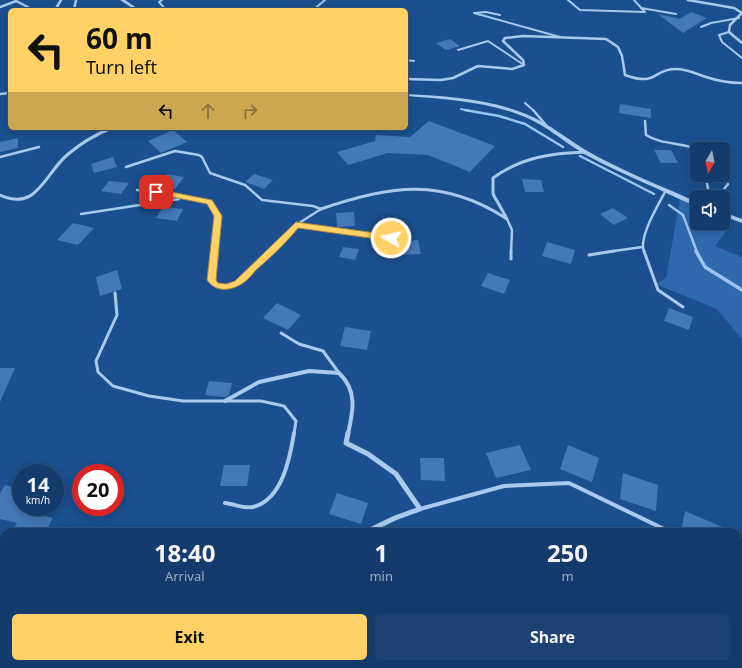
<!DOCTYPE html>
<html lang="en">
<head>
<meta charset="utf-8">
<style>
	:root { --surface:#143b6b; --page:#1d4271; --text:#f1f3f6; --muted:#9dadc1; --line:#33557e; --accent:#ffd166 }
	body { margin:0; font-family:"Noto Sans",sans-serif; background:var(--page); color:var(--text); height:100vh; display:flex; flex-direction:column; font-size:15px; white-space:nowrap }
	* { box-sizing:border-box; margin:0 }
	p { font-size:13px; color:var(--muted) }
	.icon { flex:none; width:22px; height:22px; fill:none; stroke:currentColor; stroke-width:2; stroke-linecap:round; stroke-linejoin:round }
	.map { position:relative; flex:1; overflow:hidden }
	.side { position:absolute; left:0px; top:528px; width:742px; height:140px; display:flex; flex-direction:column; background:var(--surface); border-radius:12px 12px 0 0; box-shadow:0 2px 10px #0003,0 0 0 1px var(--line) }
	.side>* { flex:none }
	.top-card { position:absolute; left:8px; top:8px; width:400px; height:122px; border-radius:6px; box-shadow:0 2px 10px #0003,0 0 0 1px var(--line); background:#ffd166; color:#111; overflow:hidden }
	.needle { width:26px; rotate:190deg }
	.fabs { position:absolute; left:690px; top:142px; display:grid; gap:8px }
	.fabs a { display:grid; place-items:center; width:40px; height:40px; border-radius:6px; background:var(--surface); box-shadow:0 2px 10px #0003,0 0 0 1px var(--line); font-size:20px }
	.speed { position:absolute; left:12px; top:464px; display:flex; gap:8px; font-size:20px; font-weight:700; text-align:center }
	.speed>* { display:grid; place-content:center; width:52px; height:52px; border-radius:50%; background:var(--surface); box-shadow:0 2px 10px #0003,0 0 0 1px var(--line); line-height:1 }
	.speed small { font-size:10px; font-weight:400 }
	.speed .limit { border:6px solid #d22; background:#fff; color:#111 }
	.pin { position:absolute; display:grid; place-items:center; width:34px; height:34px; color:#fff; margin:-17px; border-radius:8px; box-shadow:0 2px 6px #0006 }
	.me { position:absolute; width:44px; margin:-22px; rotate:278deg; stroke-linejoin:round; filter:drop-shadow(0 0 3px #0008) }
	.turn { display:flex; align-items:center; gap:14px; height:84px; padding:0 12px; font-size:18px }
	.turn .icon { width:52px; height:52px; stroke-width:2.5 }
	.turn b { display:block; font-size:28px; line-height:34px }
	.lanes { display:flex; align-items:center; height:38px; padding:0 12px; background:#0003; justify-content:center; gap:20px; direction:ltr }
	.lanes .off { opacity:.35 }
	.eta { display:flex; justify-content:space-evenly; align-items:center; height:68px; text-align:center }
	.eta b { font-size:24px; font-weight:700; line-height:28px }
	.primary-button { display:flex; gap:8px; margin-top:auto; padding:8px 12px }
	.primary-button a { flex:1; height:46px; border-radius:6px; background:var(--accent); color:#111; font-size:16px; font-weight:700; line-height:46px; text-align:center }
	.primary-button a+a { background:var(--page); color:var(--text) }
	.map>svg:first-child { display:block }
</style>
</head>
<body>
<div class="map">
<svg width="742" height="668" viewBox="0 0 742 668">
	<rect width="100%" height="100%" fill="#1b4f8f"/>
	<path fill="#2e69ad" d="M 680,199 L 697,207 L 697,223 L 723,223 L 723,220 L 732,224 L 715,246 L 742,257 L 742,339 L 717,309 L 655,284 L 666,278 Z"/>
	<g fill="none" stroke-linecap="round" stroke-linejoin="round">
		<path stroke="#9cc4f0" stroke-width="2" d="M 461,109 L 470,111"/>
		<g stroke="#9cc4f0" stroke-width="2.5">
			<path d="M 465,110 L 499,116 L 525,124 L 563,147"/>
			<path d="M 580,156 L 654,194"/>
			<path d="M 669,205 L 683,215 L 697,252"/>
		</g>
		<path stroke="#9cc4f0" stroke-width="3.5" d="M 696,251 L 705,267 L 742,290"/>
	</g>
	<g fill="#4478b7">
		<path d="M 691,12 L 707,18 L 683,33 L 658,14 L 680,19 Z"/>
		<path d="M 450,39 L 460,46 L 446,50 L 436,43 Z"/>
		<path d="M 620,104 L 651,109 L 651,118 L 619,113 Z"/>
		<path d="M 429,121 L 495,146 L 470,172 L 428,155 L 388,153 L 348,165 L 337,152 L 375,141 L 376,135 L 410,137 Z"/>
		<path d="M 173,130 L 187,142 L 161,153 L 148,141 Z"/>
		<path d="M 18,138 L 18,148 L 0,152 L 0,142 Z"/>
		<path d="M 654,150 L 671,150 L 678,163 L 661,163 Z"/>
		<path d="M 113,157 L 117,167 L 94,173 L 91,164 Z"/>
		<path d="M 167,174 L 184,177 L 175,189 L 158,186 Z"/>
		<path d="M 254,174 L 273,180 L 264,189 L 245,182 Z"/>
		<path d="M 522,179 L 541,180 L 544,192 L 525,192 Z"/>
		<path d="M 109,181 L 129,183 L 121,194 L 101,191 Z"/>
		<path d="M 163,207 L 183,209 L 177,221 L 156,218 Z"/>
		<path d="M 613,208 L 628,218 L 614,225 L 600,214 Z"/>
		<path d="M 354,212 L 355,226 L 337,227 L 336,213 Z"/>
		<path d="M 73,223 L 94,228 L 78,245 L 57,240 Z"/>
		<path d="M 418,240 L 421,254 L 393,255 L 391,242 Z"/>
		<path d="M 547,242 L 575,250 L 571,264 L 542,256 Z"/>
		<path d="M 343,247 L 359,249 L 355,260 L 339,257 Z"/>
		<path d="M 117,270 L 122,289 L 100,296 L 96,277 Z"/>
		<path d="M 488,273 L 510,280 L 504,294 L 481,286 Z"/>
		<path d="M 277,303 L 301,315 L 288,330 L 263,318 Z"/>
		<path d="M 669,308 L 693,317 L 689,330 L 664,321 Z"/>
		<path d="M 345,327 L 371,331 L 367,350 L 340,346 Z"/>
		<path d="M 0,368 L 15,368 L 0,402 Z"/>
		<path d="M 209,381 L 232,383 L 229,395 L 225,397 L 205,395 Z"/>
		<path d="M 520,445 L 531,470 L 496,478 L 486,453 Z"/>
		<path d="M 568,445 L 599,458 L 592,482 L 560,469 Z"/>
		<path d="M 420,458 L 444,458 L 445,481 L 421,480 Z"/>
		<path d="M 224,465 L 250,465 L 247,486 L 220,486 Z"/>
		<path d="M 623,473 L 658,485 L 656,511 L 620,499 Z"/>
		<path d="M 5,485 L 21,489 L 21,511 L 53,518 L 45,532 L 11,532 L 17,523 L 0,519 L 0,493 Z"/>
		<path d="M 337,493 L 368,503 L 361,524 L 329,514 Z"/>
		<path d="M 685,511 L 734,532 L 681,532 Z"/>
	</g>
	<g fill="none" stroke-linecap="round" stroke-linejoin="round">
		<g stroke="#a9c9ee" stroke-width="2">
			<path d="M 162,0 L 159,2 L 166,10"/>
			<path d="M 568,0 L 580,10 L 645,12 L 634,0"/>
			<path d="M 641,8 L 676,14"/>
			<path d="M 313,10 L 325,0"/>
			<path d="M 500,15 L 486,12 L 474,13 L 560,37"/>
			<path d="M 701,27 L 711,23 L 739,18"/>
			<path d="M 729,32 L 719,35 L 722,42 L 742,58"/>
			<path d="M 458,50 L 488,41 L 524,65"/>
			<path d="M 406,60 L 414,61"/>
			<path d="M 525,103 L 534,111"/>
		</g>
		<g stroke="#a9c9ee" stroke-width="2.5">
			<path d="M 533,110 L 546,125"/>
			<path d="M 645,121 L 646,135 C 662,145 680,142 697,149"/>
			<path d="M 0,157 L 39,147"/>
			<path d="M 126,167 L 175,151 L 199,155 L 202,157 L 210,173 L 245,185 L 262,200 L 313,206 L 321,209"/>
			<path d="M 705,175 L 710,197"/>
			<path d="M 137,190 L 210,202 L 218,216 L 215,252"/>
			<path d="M 718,197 L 728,184"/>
			<path d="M 81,214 L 179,199"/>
			<path d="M 507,219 L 512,230 L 511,252"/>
			<path d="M 296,225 L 391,238"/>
			<path d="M 271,252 L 287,237 L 296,225 L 321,209"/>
			<path d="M 607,252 L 642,247"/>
			<path d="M 644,252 C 638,237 659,204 666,190"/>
		</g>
		<g stroke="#a9c9ee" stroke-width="3">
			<path d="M 215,251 L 212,280 L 216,285 C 240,290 256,266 272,251"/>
			<path d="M 644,251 L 658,290 L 683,307"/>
			<path d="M 589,255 L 614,251"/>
			<path d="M 511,259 L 511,251"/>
			<path d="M 115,293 L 117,315 L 96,361 L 98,372 L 113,386 L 149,396 L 183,401 L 261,401 L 284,406 L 296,421 L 294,434"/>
			<path d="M 281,333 L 299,344 L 323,351 L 339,373"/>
		</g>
		<g stroke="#a9c9ee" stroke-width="4">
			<path d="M 225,503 C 234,504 244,509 253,507 C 282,500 290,458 294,433"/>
			<path d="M 420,509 L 504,486 L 569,483 L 666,530"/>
			<path d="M 738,565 L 742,565"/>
			<path d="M 679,664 L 686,668 L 693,668"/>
		</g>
		<g stroke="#a9c9ee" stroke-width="2.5">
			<path d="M 688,0 L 734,8 L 742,13 L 730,25 L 729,32 L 742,43"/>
			<path d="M 0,7 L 16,1 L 28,7 L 28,10"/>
			<path d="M 55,10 L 61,0"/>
			<path d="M 74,10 L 76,0"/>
			<path d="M 406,79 L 441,80 L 453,78 L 478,66 L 512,69 L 524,65 L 523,60 L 503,41 L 505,38 L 523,36 L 606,39 L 618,47 L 622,56 L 625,75 C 658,87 652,69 676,69 C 687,69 696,74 706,77 C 718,81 729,83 742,83"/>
			<path d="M 0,94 L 10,93"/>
		</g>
		<g stroke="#a9c9ee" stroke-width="3">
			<path d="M 0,195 C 37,212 44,175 67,155 C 80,144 96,134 112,128"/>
			<path d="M 321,209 C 390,185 443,177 507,219"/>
			<path d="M 506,217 L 493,194 L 493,178 C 522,157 552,153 586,152"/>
		</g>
		<path stroke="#a9c9ee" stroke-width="4" d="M 225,401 L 259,382 L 309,371 L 339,373 C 358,391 353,411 348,434"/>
		<g stroke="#a9c9ee" stroke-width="5">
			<path d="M 348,433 L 346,443 L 368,454 L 396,474 L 420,509 L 395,518 L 366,532"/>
			<path d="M 289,668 L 292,664"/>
		</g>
		<g fill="#a9c9ee" fill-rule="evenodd">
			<path d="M 120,0 L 125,0 L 140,10 L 135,10 Z"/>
			<path d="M 406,94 C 446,96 489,99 526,114 C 549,123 568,140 589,152 C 623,171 661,186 697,202 L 697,206 C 684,202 671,195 658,189 C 633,178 608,167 584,154 C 564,142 547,126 525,117 C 490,102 444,99 406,96 Z"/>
			<path d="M 723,212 L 742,219 L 742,223 L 723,216 Z"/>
		</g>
	</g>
	<path fill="#ffd166" stroke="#a68842" d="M 156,189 L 212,200 L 222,216 L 216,280 L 218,283 L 226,284 L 235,281 L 296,222 L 391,235 L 395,238 L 391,241 L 298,228 C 286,243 271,257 256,270 C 252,275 246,282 240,285 C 229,291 215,292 207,280 L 214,216 L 207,204 L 153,193 L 152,192 Z"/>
</svg>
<div class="fabs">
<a><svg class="needle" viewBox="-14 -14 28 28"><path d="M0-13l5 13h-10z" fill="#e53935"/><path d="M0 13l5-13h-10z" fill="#9dadc1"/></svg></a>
<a><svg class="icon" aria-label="sound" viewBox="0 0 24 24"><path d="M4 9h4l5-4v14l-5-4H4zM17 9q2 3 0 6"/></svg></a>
</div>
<div class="speed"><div>14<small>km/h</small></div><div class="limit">20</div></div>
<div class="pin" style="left:156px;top:192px;background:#d93025"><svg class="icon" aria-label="arrive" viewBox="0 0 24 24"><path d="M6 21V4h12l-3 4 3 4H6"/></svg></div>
<svg class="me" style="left:391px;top:238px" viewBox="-20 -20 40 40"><circle r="17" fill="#ffd166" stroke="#fff" stroke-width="3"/><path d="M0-11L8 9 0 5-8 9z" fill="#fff"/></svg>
<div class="top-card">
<div class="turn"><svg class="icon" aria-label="left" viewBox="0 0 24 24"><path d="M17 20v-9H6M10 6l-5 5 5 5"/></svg><div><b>60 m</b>Turn left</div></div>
<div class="lanes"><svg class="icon" aria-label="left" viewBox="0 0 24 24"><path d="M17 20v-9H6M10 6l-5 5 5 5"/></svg><svg class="icon off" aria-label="ahead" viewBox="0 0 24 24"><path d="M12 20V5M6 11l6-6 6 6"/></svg><svg class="icon off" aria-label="right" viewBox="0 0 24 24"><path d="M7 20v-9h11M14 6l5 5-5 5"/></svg></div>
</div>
<section class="side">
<div class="eta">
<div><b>18:40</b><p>Arrival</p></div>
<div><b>1</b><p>min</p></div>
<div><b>250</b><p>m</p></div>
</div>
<div class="primary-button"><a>Exit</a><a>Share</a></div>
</section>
</div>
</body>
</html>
